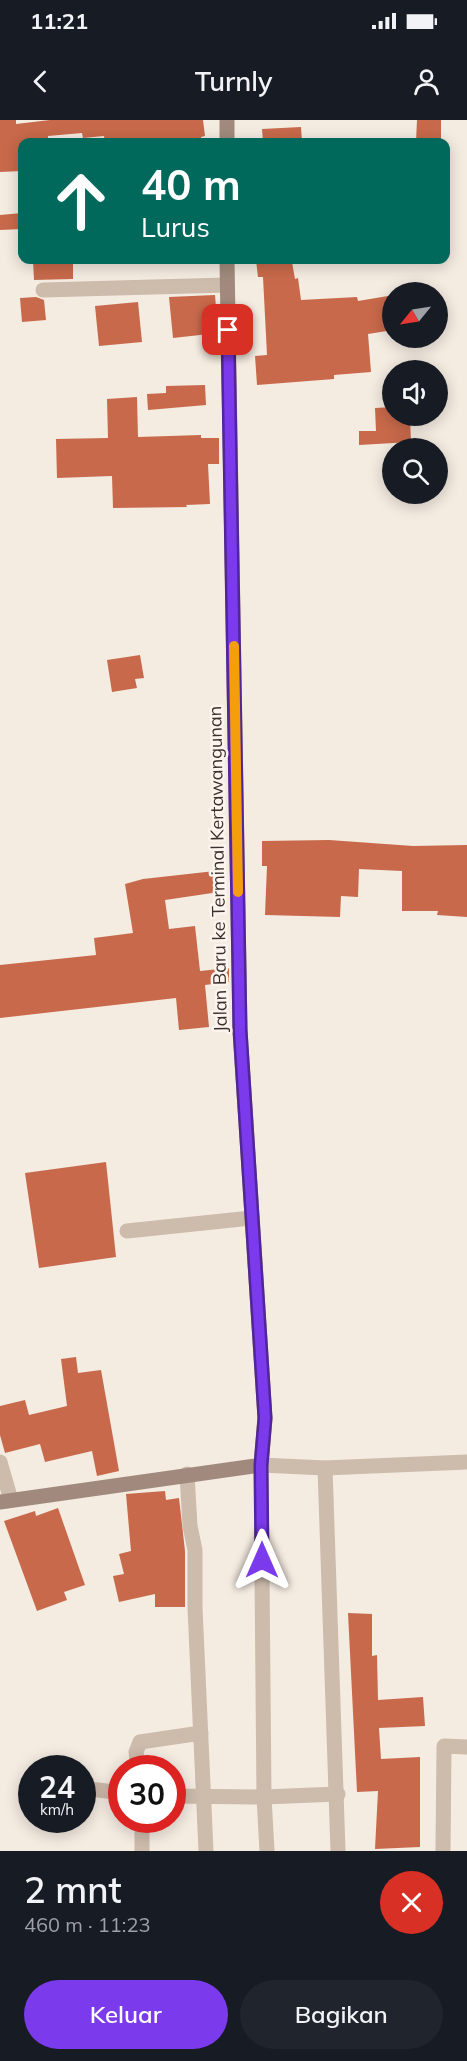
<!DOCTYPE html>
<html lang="id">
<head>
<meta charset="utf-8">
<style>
	:root { --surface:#171b24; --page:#20242c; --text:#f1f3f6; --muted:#9ea1a6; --accent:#7c3aed }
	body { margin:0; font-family:Mulish,sans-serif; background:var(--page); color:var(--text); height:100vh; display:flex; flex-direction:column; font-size:22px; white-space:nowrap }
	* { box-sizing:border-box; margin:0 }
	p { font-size:20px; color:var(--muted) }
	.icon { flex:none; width:33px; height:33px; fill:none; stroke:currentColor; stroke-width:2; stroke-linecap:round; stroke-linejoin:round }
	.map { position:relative; height:1731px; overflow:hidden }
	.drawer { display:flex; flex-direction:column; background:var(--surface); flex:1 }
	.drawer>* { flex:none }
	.banner { position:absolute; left:18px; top:18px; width:432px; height:126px; border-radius:12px; box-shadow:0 3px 15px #0003; background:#00695c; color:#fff; overflow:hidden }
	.needle { width:39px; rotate:240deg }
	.fabs { position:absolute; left:382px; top:162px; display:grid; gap:12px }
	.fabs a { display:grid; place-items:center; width:66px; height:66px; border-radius:50%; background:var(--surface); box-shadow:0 3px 15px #0003; font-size:30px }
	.speed { position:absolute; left:18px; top:1635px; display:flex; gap:12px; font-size:30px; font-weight:700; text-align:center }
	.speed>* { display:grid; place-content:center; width:78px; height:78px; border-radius:50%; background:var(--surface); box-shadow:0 3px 15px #0003; line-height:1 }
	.speed small { font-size:15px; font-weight:400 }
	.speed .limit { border:9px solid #d22; background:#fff; color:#111 }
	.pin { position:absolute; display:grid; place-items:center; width:51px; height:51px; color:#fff; margin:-26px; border-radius:12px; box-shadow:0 3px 9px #0006 }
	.me { position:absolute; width:66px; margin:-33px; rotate:0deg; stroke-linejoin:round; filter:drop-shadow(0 0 4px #0008) }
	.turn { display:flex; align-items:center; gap:21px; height:126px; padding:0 24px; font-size:27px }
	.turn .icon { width:78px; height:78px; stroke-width:2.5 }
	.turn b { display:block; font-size:42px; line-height:51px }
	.round { display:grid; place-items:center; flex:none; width:63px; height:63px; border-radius:32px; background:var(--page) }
	.headline { display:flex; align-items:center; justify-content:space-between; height:102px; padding:0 24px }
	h1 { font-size:36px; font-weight:600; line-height:45px }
	.primary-button { display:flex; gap:12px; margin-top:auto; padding:12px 24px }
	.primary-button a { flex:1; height:69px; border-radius:36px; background:var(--accent); color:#fff; font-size:24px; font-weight:600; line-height:69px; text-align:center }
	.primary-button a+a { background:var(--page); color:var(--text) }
	.status { display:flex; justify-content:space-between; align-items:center; height:42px; padding:0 30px; background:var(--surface); direction:ltr }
	.status svg { height:16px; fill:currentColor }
	header { display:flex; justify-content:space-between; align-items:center; height:78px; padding:0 24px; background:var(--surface); font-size:27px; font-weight:600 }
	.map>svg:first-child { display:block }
</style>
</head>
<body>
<div class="status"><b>11:21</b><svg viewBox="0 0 49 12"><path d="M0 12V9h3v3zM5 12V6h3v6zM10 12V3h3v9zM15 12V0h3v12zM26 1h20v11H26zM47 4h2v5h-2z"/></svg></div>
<header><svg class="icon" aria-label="back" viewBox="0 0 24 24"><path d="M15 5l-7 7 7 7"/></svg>Turnly<svg class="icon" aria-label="person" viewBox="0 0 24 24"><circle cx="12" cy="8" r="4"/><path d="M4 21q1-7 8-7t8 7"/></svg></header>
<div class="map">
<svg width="467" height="1731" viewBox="0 0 467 1731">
	<rect width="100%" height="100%" fill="#f4ebe1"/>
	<g fill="#c8694b">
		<path d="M 0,0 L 16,0 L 16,4 L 50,0 L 203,0 L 205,16 L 201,17 L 201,22 L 105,22 L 104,16 L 83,18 L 82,13 L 48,16 L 48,22 L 21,22 L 22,51 L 0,52 Z"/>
		<path d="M 417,0 L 441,0 L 441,22 L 416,22 Z"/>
		<path d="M 301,7 L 302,22 L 263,22 L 262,9 Z"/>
		<path d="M 22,93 L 22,109 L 0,110 L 0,95 Z"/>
		<path d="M 33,140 L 73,140 L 73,159 L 34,160 Z"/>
		<path d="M 256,140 L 275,140 L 275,144 L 292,142 L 295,159 L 298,158 L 301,180 L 357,177 L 358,181 L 388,176 L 391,192 L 393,192 L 393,210 L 368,214 L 371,252 L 334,255 L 334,259 L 257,265 L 255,236 L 267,235 L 263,157 L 258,157 Z"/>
		<path d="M 215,175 L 218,213 L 173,218 L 169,177 Z"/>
		<path d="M 36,177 L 44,180 L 46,200 L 22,202 L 20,178 Z"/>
		<path d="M 138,182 L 142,222 L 99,226 L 95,186 Z"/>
		<path d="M 205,265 L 206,285 L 148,290 L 147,274 L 166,273 L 166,266 Z"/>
		<path d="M 137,277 L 138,317 L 201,315 L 201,318 L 219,318 L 219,344 L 208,344 L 210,384 L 186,385 L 187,387 L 113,388 L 112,356 L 57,358 L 56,319 L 108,318 L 107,279 Z"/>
		<path d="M 393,287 L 393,296 L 410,296 L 411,322 L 359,325 L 359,311 L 376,311 L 375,288 Z"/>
		<path d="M 140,535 L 144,558 L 135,559 L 137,568 L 112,572 L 107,540 Z"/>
		<path d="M 329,720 L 413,726 L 467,725 L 467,797 L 437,795 L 438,791 L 402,791 L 402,751 L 359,749 L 358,777 L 341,776 L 340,797 L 265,795 L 267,746 L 262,746 L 262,721 Z"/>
		<path d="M 215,751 L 219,772 L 165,780 L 169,809 L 195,806 L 200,851 L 229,848 L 229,862 L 205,865 L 209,907 L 179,910 L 176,878 L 0,898 L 0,845 L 96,835 L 94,818 L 133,813 L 125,764 L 143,759 Z"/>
		<path d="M 106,1042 L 116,1137 L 39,1148 L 25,1053 Z"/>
		<path d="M 76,1237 L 78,1253 L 101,1250 L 119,1351 L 97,1356 L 92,1331 L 45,1342 L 40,1324 L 5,1333 L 0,1315 L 0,1286 L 25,1280 L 29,1295 L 67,1286 L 61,1239 Z"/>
		<path d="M 165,1371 L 166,1380 L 179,1378 L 185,1431 L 185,1487 L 155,1487 L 155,1474 L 119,1482 L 113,1456 L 124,1454 L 119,1434 L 131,1431 L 126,1374 Z"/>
		<path d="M 58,1388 L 85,1465 L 64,1472 L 67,1480 L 37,1491 L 4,1401 L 35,1391 L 36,1396 Z"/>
		<path d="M 348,1493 L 372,1494 L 372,1536 L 377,1535 L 378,1580 L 423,1577 L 425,1606 L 379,1608 L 381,1639 L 420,1637 L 420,1727 L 375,1729 L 378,1671 L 357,1672 Z"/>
	</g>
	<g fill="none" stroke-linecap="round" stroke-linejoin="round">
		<g stroke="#cdbbac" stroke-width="15">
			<path d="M 43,170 L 227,165"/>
			<path d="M 127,1111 L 251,1098"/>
			<path d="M 0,1342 L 11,1380"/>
			<path d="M 261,1345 L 264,1677 L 267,1731"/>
			<path d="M 325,1348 L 338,1731"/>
			<path d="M 187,1354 L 190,1406 L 195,1430 L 195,1488 L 206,1731"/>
			<path d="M 138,1648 L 136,1632 L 140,1622 L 201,1613"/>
			<path d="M 82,1668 L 122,1673"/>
			<path d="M 172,1676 L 264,1677 L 338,1674"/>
			<path d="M 142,1731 L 142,1700"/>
			<path d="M 443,1731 L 444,1626 L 467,1627"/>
		</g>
		<path stroke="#cdbbac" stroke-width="15" d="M 261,1345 L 325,1348 L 467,1342"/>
		<g stroke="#a18a7d" stroke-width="15">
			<path d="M 227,0 L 227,22"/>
			<path d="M 0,1382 L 261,1345 L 265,1298 L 240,910 L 227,140"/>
		</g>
	</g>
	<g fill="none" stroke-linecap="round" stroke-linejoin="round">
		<defs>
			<path id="route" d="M 228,210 L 240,910 L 265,1298 L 261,1345 L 262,1440"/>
		</defs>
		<use href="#route" stroke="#51269a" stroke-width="15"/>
		<use href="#route" stroke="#7c3aed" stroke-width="10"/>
		<path stroke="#f59e0b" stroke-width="10" d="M 234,526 L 238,772"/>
	</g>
	<g text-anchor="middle" stroke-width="5" stroke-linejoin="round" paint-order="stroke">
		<g font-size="18" fill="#3b302b" stroke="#fbf5ee">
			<text transform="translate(218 749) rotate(-91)" y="6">Jalan Baru ke Terminal Kertawangunan</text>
		</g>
	</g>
</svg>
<div class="fabs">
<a><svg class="needle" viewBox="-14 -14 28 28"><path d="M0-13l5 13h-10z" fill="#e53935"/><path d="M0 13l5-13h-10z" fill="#9ea1a6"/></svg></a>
<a><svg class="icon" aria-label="sound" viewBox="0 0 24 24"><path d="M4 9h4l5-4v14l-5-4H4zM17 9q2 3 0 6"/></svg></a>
<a><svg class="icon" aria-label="search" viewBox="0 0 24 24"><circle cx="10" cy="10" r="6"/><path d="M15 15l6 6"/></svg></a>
</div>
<div class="speed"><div>24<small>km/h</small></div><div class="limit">30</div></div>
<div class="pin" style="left:228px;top:210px;background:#d93025"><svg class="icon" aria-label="arrive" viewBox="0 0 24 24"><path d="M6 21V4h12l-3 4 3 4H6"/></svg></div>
<svg class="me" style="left:262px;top:1440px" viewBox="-20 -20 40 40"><path d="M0-17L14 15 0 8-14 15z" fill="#7c3aed" stroke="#fff" stroke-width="4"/></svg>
<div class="banner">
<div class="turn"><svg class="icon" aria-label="ahead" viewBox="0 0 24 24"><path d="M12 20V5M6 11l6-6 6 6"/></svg><div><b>40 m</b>Lurus</div></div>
</div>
</div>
<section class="drawer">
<div class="headline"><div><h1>2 mnt</h1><p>460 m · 11:23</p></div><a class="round" style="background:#d93025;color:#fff"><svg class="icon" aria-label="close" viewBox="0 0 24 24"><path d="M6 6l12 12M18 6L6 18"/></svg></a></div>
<div class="primary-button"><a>Keluar</a><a>Bagikan</a></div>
</section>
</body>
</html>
